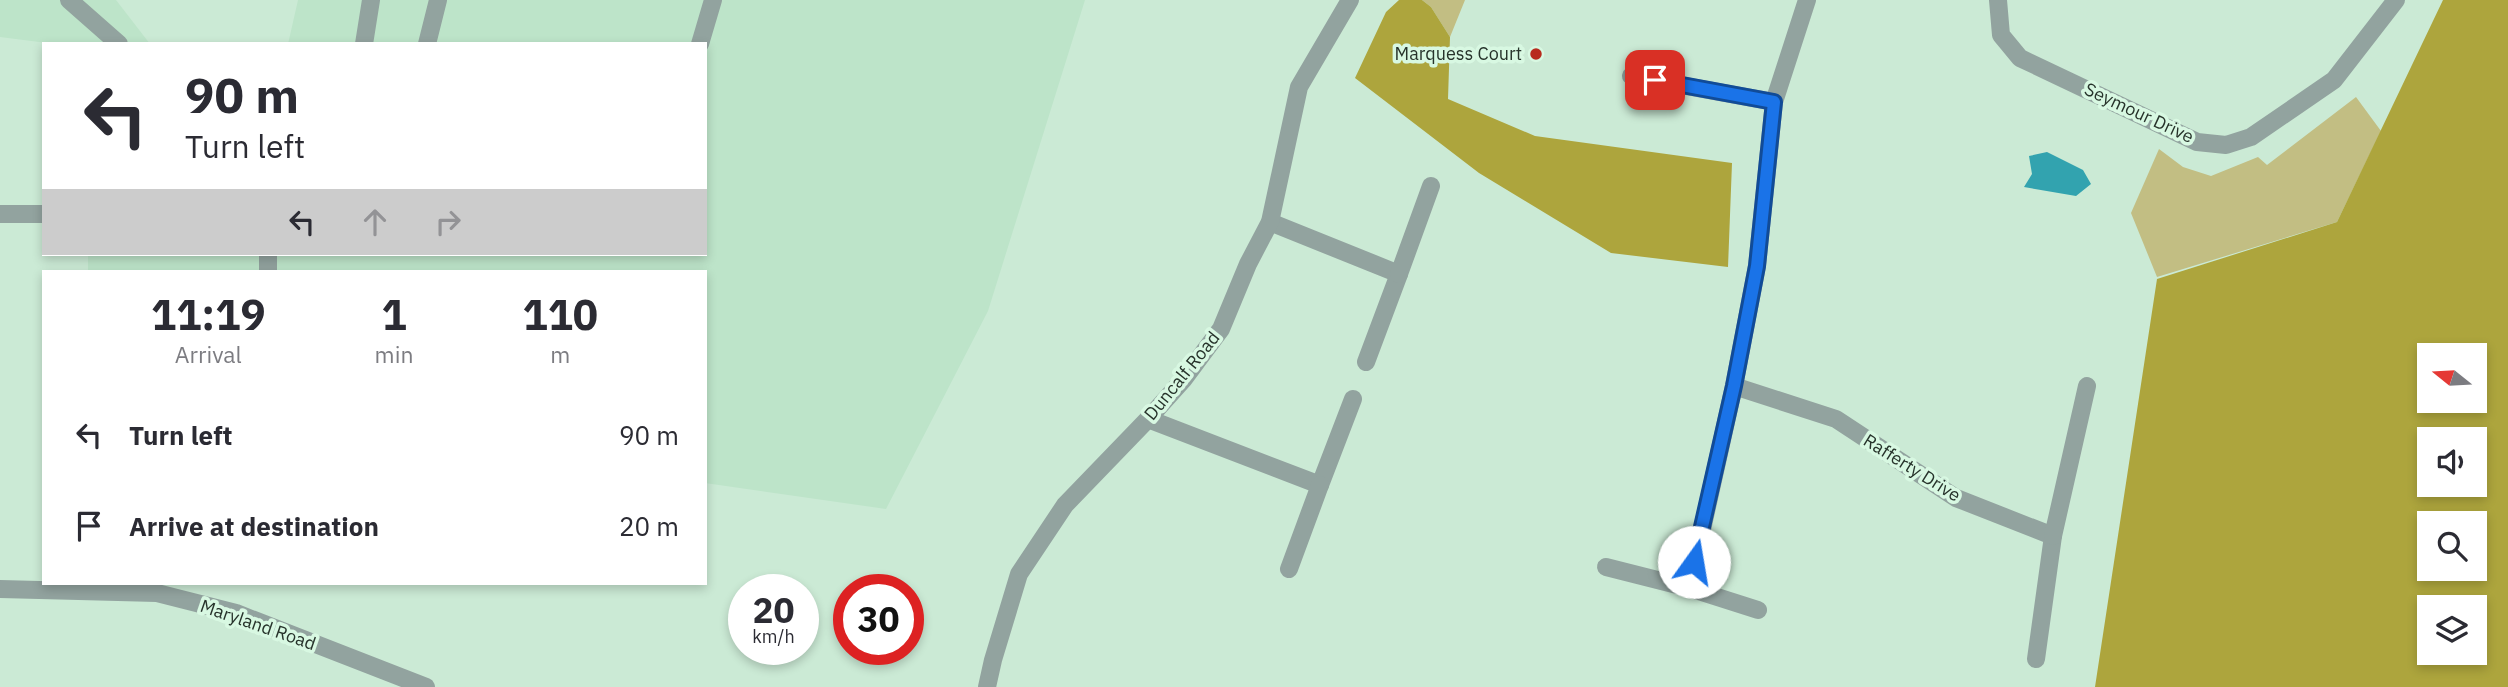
<!DOCTYPE html>
<html lang="en">
<head>
<meta charset="utf-8">
<style>
	:root { --surface:#fff; --page:#f7f7f7; --text:#2b2b33; --muted:#7c7c81 }
	body { margin:0; font-family:"IBM Plex Sans",sans-serif; background:var(--page); color:var(--text); height:100vh; display:flex; flex-direction:column; font-size:26px; white-space:nowrap }
	* { box-sizing:border-box; margin:0 }
	p { font-size:23px; color:var(--muted) }
	.icon { flex:none; width:38px; height:38px; fill:none; stroke:currentColor; stroke-width:2; stroke-linecap:round; stroke-linejoin:round }
	.map { position:relative; flex:1; overflow:hidden }
	.drawer { position:absolute; left:42px; top:270px; width:665px; height:315px; display:flex; flex-direction:column; background:var(--surface); border-radius:0px; box-shadow:0 4px 10px #0003 }
	.drawer>* { flex:none }
	.guide { position:absolute; left:42px; top:42px; width:665px; height:214px; border-radius:0px; box-shadow:0 4px 10px #0003; background:#fff; color:var(--text); overflow:hidden }
	.needle { width:46px; rotate:288deg }
	.buttons { position:absolute; left:2417px; top:343px; display:grid; gap:14px }
	.buttons a { display:grid; place-items:center; width:70px; height:70px; border-radius:0px; background:var(--surface); box-shadow:0 4px 10px #0003; font-size:35px }
	.speed { position:absolute; left:728px; top:574px; display:flex; gap:14px; font-size:35px; font-weight:700; text-align:center }
	.speed>* { display:grid; place-content:center; width:91px; height:91px; border-radius:50%; background:var(--surface); box-shadow:0 4px 10px #0003; line-height:1 }
	.speed small { font-size:18px; font-weight:400 }
	.speed .limit { border:10px solid #d22; background:#fff; color:#111 }
	.pin { position:absolute; display:grid; place-items:center; width:60px; height:60px; color:#fff; margin:-30px; border-radius:14px; box-shadow:0 4px 10px #0006 }
	.me { position:absolute; width:77px; margin:-38px; rotate:13deg; stroke-linejoin:round; filter:drop-shadow(0 0 5px #0008) }
	.turn { display:flex; align-items:center; gap:24px; height:147px; padding:0 28px; font-size:32px }
	.turn .icon { width:91px; height:91px; stroke-width:2.5 }
	.turn b { display:block; font-size:49px; line-height:60px }
	.lanes { display:flex; align-items:center; height:66px; padding:0 28px; background:#0003; justify-content:center; gap:35px; direction:ltr }
	.lanes .off { opacity:.35 }
	.eta { display:flex; justify-content:space-evenly; align-items:center; height:119px; text-align:center }
	.eta b { font-size:42px; font-weight:800; line-height:49px }
	ul { padding:0; list-style:none }
	li { display:flex; align-items:center; gap:21px; height:91px; padding:0 28px }
	li div { flex:1 }
	li b { display:block; font-size:26px }
	li em { font-style:normal }
	.map>svg:first-child { display:block }
</style>
</head>
<body>
<div class="map">
<svg width="2508" height="687" viewBox="0 0 2508 687">
	<rect width="100%" height="100%" fill="#cbead5"/>
	<g fill="#bde4c9">
		<path d="M 0,0 L 116,0 L 150,44 L 55,44 L 0,37 Z"/>
		<path d="M 298,0 L 1085,0 L 988,311 L 886,509 L 705,483 L 705,271 L 88,271 L 88,254 L 705,254 L 705,44 L 288,44 Z"/>
	</g>
	<g fill="#c2be83">
		<path d="M 1422,0 L 1465,0 L 1450,37 L 1431,7 Z"/>
		<path d="M 2356,97 L 2381,131 L 2337,222 L 2157,277 L 2131,213 L 2159,149 L 2183,167 L 2211,176 L 2258,157 L 2267,165 Z"/>
	</g>
	<g fill="#ada53d" fill-rule="evenodd">
		<path d="M 1399,0 L 1422,0 L 1431,7 L 1450,37 L 1448,99 L 1535,136 L 1732,163 L 1728,267 L 1611,253 L 1479,173 L 1355,78 L 1386,12 Z"/>
		<path d="M 2443,0 L 2508,0 L 2508,687 L 2095,687 L 2157,279 L 2337,222 ZM 2429,355 L 2474,355 L 2474,401 L 2429,401 ZM 2429,439 L 2474,439 L 2474,485 L 2429,485 ZM 2429,523 L 2474,523 L 2474,569 L 2429,569 ZM 2429,607 L 2474,607 L 2474,653 L 2429,653 Z"/>
	</g>
	<path fill="#32a3af" d="M 2047,152 L 2083,170 L 2091,184 L 2076,196 L 2024,187 L 2032,174 L 2029,156 Z"/>
	<g fill="none" stroke-linecap="round" stroke-linejoin="round">
		<g stroke="#92a39f" stroke-width="18">
			<path d="M 69,0 L 119,44"/>
			<path d="M 1998,0 L 2001,35 L 2020,58 L 2197,142 L 2226,145 L 2251,137 L 2334,80 L 2396,0"/>
			<path d="M 364,44 L 371,0"/>
			<path d="M 427,44 L 438,0"/>
			<path d="M 700,44 L 713,0"/>
			<path d="M 1631,76 L 1774,102"/>
			<path d="M 0,214 L 44,214"/>
			<path d="M 1270,222 L 1399,274 L 1366,362"/>
			<path d="M 268,271 L 268,254"/>
			<path d="M 1399,274 L 1431,186"/>
			<path d="M 1734,386 L 1836,419 L 1956,498 L 2053,536 L 2036,659"/>
			<path d="M 1148,419 L 1320,485 L 1353,399"/>
			<path d="M 2053,536 L 2087,386"/>
			<path d="M 1606,567 L 1689,588"/>
			<path d="M 1289,569 L 1320,485"/>
			<path d="M 0,589 L 157,593 L 236,613 L 426,687"/>
			<path d="M 1758,610 L 1689,588 L 1734,386 L 1757,266 L 1774,102 L 1807,0"/>
			<path d="M 987,687 L 993,660 L 1019,574 L 1065,505 L 1148,419 L 1183,380 L 1221,329 L 1248,264 L 1270,222 L 1299,87 L 1350,0"/>
		</g>
	</g>
	<g fill="none" stroke-linecap="round" stroke-linejoin="round">
		<defs>
			<path id="route" d="M 1655,80 L 1774,102 L 1757,266 L 1734,386 L 1694,562"/>
		</defs>
		<use href="#route" stroke="#114b97" stroke-width="18"/>
		<use href="#route" stroke="#1a73e8" stroke-width="12"/>
	</g>
	<circle fill="#b82b1d" stroke="#d8f8e2" stroke-width="2.5" cx="1536" cy="54" r="7"/>
	<g text-anchor="middle" stroke-width="7" stroke-linejoin="round" paint-order="stroke">
		<g font-size="18" fill="#27332b" stroke="#d8f8e2" text-anchor="end">
			<text x="1522" y="60">Marquess Court</text>
		</g>
		<g font-size="18" fill="#27332b" stroke="#d8f8e2">
			<text transform="translate(2139 113) rotate(25)" y="6">Seymour Drive</text>
			<text transform="translate(1182 376) rotate(-51)" y="6">Duncalf Road</text>
			<text transform="translate(1912 468) rotate(32)" y="6">Rafferty Drive</text>
			<text transform="translate(258 625) rotate(19)" y="6">Maryland Road</text>
		</g>
	</g>
</svg>
<div class="buttons">
<a><svg class="needle" viewBox="-14 -14 28 28"><path d="M0-13l5 13h-10z" fill="#e53935"/><path d="M0 13l5-13h-10z" fill="#7c7c81"/></svg></a>
<a><svg class="icon" aria-label="sound" viewBox="0 0 24 24"><path d="M4 9h4l5-4v14l-5-4H4zM17 9q2 3 0 6"/></svg></a>
<a><svg class="icon" aria-label="search" viewBox="0 0 24 24"><circle cx="10" cy="10" r="6"/><path d="M15 15l6 6"/></svg></a>
<a><svg class="icon" aria-label="layers" viewBox="0 0 24 24"><path d="M12 4l9 5-9 5-9-5zM3 14l9 5 9-5"/></svg></a>
</div>
<div class="speed"><div>20<small>km/h</small></div><div class="limit">30</div></div>
<div class="pin" style="left:1655px;top:80px;background:#d93025"><svg class="icon" aria-label="arrive" viewBox="0 0 24 24"><path d="M6 21V4h12l-3 4 3 4H6"/></svg></div>
<svg class="me" style="left:1694px;top:562px" viewBox="-20 -20 40 40"><circle r="19" fill="#fff"/><path d="M0-13L10 11 0 6-10 11z" fill="#1a73e8"/></svg>
<div class="guide">
<div class="turn"><svg class="icon" aria-label="left" viewBox="0 0 24 24"><path d="M17 20v-9H6M10 6l-5 5 5 5"/></svg><div><b>90 m</b>Turn left</div></div>
<div class="lanes"><svg class="icon" aria-label="left" viewBox="0 0 24 24"><path d="M17 20v-9H6M10 6l-5 5 5 5"/></svg><svg class="icon off" aria-label="ahead" viewBox="0 0 24 24"><path d="M12 20V5M6 11l6-6 6 6"/></svg><svg class="icon off" aria-label="right" viewBox="0 0 24 24"><path d="M7 20v-9h11M14 6l5 5-5 5"/></svg></div>
</div>
<section class="drawer">
<div class="eta">
<div><b>11:19</b><p>Arrival</p></div>
<div><b>1</b><p>min</p></div>
<div><b>110</b><p>m</p></div>
</div>
<ul>
<li><svg class="icon" aria-label="left" viewBox="0 0 24 24"><path d="M17 20v-9H6M10 6l-5 5 5 5"/></svg><div><b>Turn left</b></div><em>90 m</em></li>
<li><svg class="icon" aria-label="arrive" viewBox="0 0 24 24"><path d="M6 21V4h12l-3 4 3 4H6"/></svg><div><b>Arrive at destination</b></div><em>20 m</em></li>
</ul>
</section>
</div>
</body>
</html>
